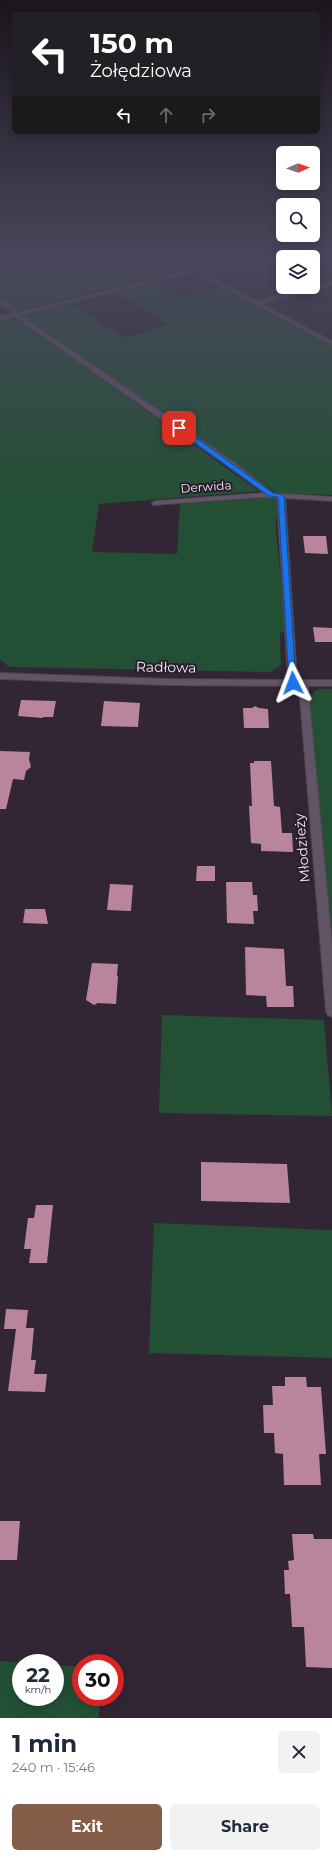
<!DOCTYPE html>
<html lang="en">
<head>
<meta charset="utf-8">
<style>
	:root { --surface:#fff; --page:#f2f2f3; --text:#1f2937; --muted:#747a83; --accent:#845c47 }
	body { margin:0; font-family:Montserrat,sans-serif; background:var(--page); color:var(--text); height:100vh; display:flex; flex-direction:column; font-size:15px; white-space:nowrap }
	* { box-sizing:border-box; margin:0 }
	p { font-size:13px; color:var(--muted) }
	.icon { flex:none; width:22px; height:22px; fill:none; stroke:currentColor; stroke-width:2; stroke-linecap:round; stroke-linejoin:round }
	.map { position:relative; height:1718px; overflow:hidden }
	.sheet { display:flex; flex-direction:column; background:var(--surface); flex:1 }
	.sheet>* { flex:none }
	.top-card { position:absolute; left:12px; top:12px; width:308px; height:122px; border-radius:6px; box-shadow:0 2px 10px #0003; background:#202124; color:#fff; overflow:hidden }
	.needle { width:26px; rotate:88deg }
	.tools { position:absolute; left:276px; top:146px; display:grid; gap:8px }
	.tools a { display:grid; place-items:center; width:44px; height:44px; border-radius:6px; background:var(--surface); box-shadow:0 2px 10px #0003; font-size:20px }
	.speed { position:absolute; left:12px; top:1654px; display:flex; gap:8px; font-size:20px; font-weight:700; text-align:center }
	.speed>* { display:grid; place-content:center; width:52px; height:52px; border-radius:50%; background:var(--surface); box-shadow:0 2px 10px #0003; line-height:1 }
	.speed small { font-size:10px; font-weight:400 }
	.speed .limit { border:6px solid #d22; background:#fff; color:#111 }
	.pin { position:absolute; display:grid; place-items:center; width:34px; height:34px; color:#fff; margin:-17px; border-radius:8px; box-shadow:0 2px 6px #0006 }
	.me { position:absolute; width:44px; margin:-22px; rotate:357deg; stroke-linejoin:round; filter:drop-shadow(0 0 3px #0008) }
	.turn { display:flex; align-items:center; gap:14px; height:84px; padding:0 12px; font-size:18px }
	.turn .icon { width:52px; height:52px; stroke-width:2.5 }
	.turn b { display:block; font-size:28px; line-height:34px }
	.lanes { display:flex; align-items:center; height:38px; padding:0 12px; background:#0003; justify-content:center; gap:20px; direction:ltr }
	.lanes .off { opacity:.35 }
	.round { display:grid; place-items:center; flex:none; width:42px; height:42px; border-radius:6px; background:var(--page) }
	.headline { display:flex; align-items:center; justify-content:space-between; height:68px; padding:0 12px }
	h1 { font-size:24px; font-weight:700; line-height:30px }
	.button { display:flex; gap:8px; margin-top:auto; padding:8px 12px }
	.button a { flex:1; height:46px; border-radius:6px; background:var(--accent); color:#fff; font-size:16px; font-weight:700; line-height:46px; text-align:center }
	.button a+a { background:var(--page); color:var(--text) }
	.map>svg:first-child { display:block }
</style>
</head>
<body>
<div class="map">
<svg width="332" height="1718" viewBox="0 0 332 1718">
	<rect width="100%" height="100%" fill="#322635"/>
	<g fill="#235035">
		<path d="M 66,258 L 165,258 L 182,267 L 179,270 L 20,310 L 0,297 L 0,273 Z"/>
		<path d="M 152,282 L 180,298 L 221,287 L 332,345 L 332,495 L 276,493 L 20,314 L 69,302 L 124,338 L 170,325 L 113,291 Z"/>
		<path d="M 14,316 L 258,491 L 99,504 L 92,552 L 177,554 L 180,504 L 277,497 L 276,530 L 286,632 L 280,633 L 281,665 L 271,672 L 9,667 L 0,659 L 0,319 Z"/>
		<path d="M 318,689 L 332,689 L 332,938 L 309,697 Z"/>
		<path d="M 162,1015 L 324,1020 L 332,1116 L 159,1113 Z"/>
		<path d="M 154,1223 L 332,1230 L 332,1358 L 149,1353 Z"/>
		<path d="M 0,1661 L 27,1663 L 21,1663 L 21,1697 L 55,1697 L 55,1665 L 81,1667 L 81,1697 L 100,1697 L 99,1718 L 0,1718 Z"/>
	</g>
	<g fill="#b9859b">
		<path d="M 303,536 L 326,536 L 328,554 L 305,553 Z"/>
		<path d="M 313,627 L 332,628 L 332,642 L 315,642 Z"/>
		<path d="M 21,700 L 56,701 L 53,717 L 43,717 L 43,718 L 18,716 Z"/>
		<path d="M 104,701 L 140,703 L 138,727 L 101,726 Z"/>
		<path d="M 255,706 L 259,708 L 268,709 L 269,728 L 244,728 L 243,708 L 252,708 Z"/>
		<path d="M 0,751 L 30,752 L 29,759 L 31,767 L 26,771 L 24,780 L 13,779 L 6,809 L 0,809 Z"/>
		<path d="M 254,761 L 271,761 L 274,806 L 280,807 L 282,833 L 292,833 L 293,852 L 261,851 L 261,844 L 251,843 L 249,806 L 252,806 L 250,763 L 254,763 Z"/>
		<path d="M 197,866 L 215,866 L 215,881 L 196,881 Z"/>
		<path d="M 226,882 L 252,882 L 253,895 L 257,895 L 258,911 L 253,911 L 254,924 L 227,923 Z"/>
		<path d="M 110,884 L 133,885 L 131,911 L 107,910 Z"/>
		<path d="M 25,909 L 45,909 L 48,924 L 23,923 Z"/>
		<path d="M 245,947 L 284,949 L 286,986 L 293,986 L 294,1007 L 267,1007 L 266,996 L 246,995 Z"/>
		<path d="M 92,963 L 118,964 L 117,976 L 118,976 L 116,1004 L 98,1003 L 94,1005 L 86,1000 Z"/>
		<path d="M 201,1162 L 287,1164 L 290,1203 L 201,1201 Z"/>
		<path d="M 36,1205 L 53,1205 L 47,1263 L 29,1263 L 31,1249 L 24,1249 L 28,1218 L 34,1218 Z"/>
		<path d="M 6,1309 L 28,1310 L 26,1328 L 34,1328 L 31,1360 L 36,1360 L 34,1374 L 47,1374 L 45,1392 L 8,1391 L 16,1329 L 4,1329 Z"/>
		<path d="M 285,1377 L 306,1377 L 307,1387 L 321,1387 L 326,1454 L 319,1454 L 321,1485 L 284,1485 L 283,1454 L 275,1453 L 274,1433 L 264,1433 L 263,1405 L 273,1405 L 272,1386 L 285,1386 Z"/>
		<path d="M 0,1521 L 20,1521 L 17,1560 L 0,1560 Z"/>
		<path d="M 292,1534 L 313,1534 L 314,1539 L 332,1539 L 332,1668 L 306,1667 L 304,1627 L 292,1627 L 290,1594 L 285,1594 L 284,1570 L 289,1570 L 288,1561 L 294,1560 Z"/>
	</g>
	<g fill="none" stroke-linecap="round" stroke-linejoin="round">
		<defs>
			<path id="minor" d="M 169,258 L 174,258 L 195,269 L 240,258 L 247,258 L 199,271 L 257,301 L 332,281 L 332,285 L 261,304 L 332,341 L 332,345 L 194,272 L 20,315 L 235,463 L 273,493 L 332,497 L 332,501 L 285,498 L 297,680 L 332,680 L 332,686 L 308,686 L 332,944 L 332,1017 L 328,1015 L 326,1011 L 299,686 L 167,685 L 0,679 L 0,673 L 167,679 L 288,680 L 277,498 L 264,497 L 153,505 L 152,503 L 156,501 L 264,493 L 229,467 L 14,316 L 0,320 L 0,316 L 14,313 L 0,303 L 0,298 L 20,312 L 190,270 Z"/>
		</defs>
		<use href="#minor" stroke="#4d4350" stroke-width="2"/>
		<use href="#minor" fill="#615464" fill-rule="evenodd"/>
	</g>
	<linearGradient id="sky" x2="0" y2="1"><stop stop-color="#1c151d"/><stop offset="0.52" stop-color="#49475c"/><stop offset="1" stop-color="#49475c" stop-opacity="0"/></linearGradient>
	<rect width="332" height="498" fill="url(#sky)"/>
	<path fill="#1a73e8" stroke="#114b97" d="M 177,427 L 181,427 L 273,493 L 284,495 L 296,685 L 293,685 L 289,683 L 278,497 L 269,496 L 177,430 Z"/>
	<g text-anchor="middle" stroke-width="4" stroke-linejoin="round" paint-order="stroke">
		<g font-size="12" fill="#f0e8f1" stroke="#281d2b">
			<text transform="translate(206 487) rotate(-4)" y="4">Derwida</text>
		</g>
		<g font-size="14" fill="#f0e8f1" stroke="#281d2b">
			<text transform="translate(166 667) rotate(1)" y="5">Radłowa</text>
			<text transform="translate(302 848) rotate(-95)" y="5">Młodzieży</text>
		</g>
	</g>
</svg>
<div class="tools">
<a><svg class="needle" viewBox="-14 -14 28 28"><path d="M0-13l5 13h-10z" fill="#e53935"/><path d="M0 13l5-13h-10z" fill="#747a83"/></svg></a>
<a><svg class="icon" aria-label="search" viewBox="0 0 24 24"><circle cx="10" cy="10" r="6"/><path d="M15 15l6 6"/></svg></a>
<a><svg class="icon" aria-label="layers" viewBox="0 0 24 24"><path d="M12 4l9 5-9 5-9-5zM3 14l9 5 9-5"/></svg></a>
</div>
<div class="speed"><div>22<small>km/h</small></div><div class="limit">30</div></div>
<div class="pin" style="left:179px;top:428px;background:#d93025"><svg class="icon" aria-label="arrive" viewBox="0 0 24 24"><path d="M6 21V4h12l-3 4 3 4H6"/></svg></div>
<svg class="me" style="left:293px;top:683px" viewBox="-20 -20 40 40"><path d="M0-17L14 15 0 8-14 15z" fill="#1a73e8" stroke="#fff" stroke-width="4"/></svg>
<div class="top-card">
<div class="turn"><svg class="icon" aria-label="left" viewBox="0 0 24 24"><path d="M17 20v-9H6M10 6l-5 5 5 5"/></svg><div><b>150 m</b>Żołędziowa</div></div>
<div class="lanes"><svg class="icon" aria-label="left" viewBox="0 0 24 24"><path d="M17 20v-9H6M10 6l-5 5 5 5"/></svg><svg class="icon off" aria-label="ahead" viewBox="0 0 24 24"><path d="M12 20V5M6 11l6-6 6 6"/></svg><svg class="icon off" aria-label="right" viewBox="0 0 24 24"><path d="M7 20v-9h11M14 6l5 5-5 5"/></svg></div>
</div>
</div>
<section class="sheet">
<div class="headline"><div><h1>1 min</h1><p>240 m · 15:46</p></div><a class="round"><svg class="icon" aria-label="close" viewBox="0 0 24 24"><path d="M6 6l12 12M18 6L6 18"/></svg></a></div>
<div class="button"><a>Exit</a><a>Share</a></div>
</section>
</body>
</html>
